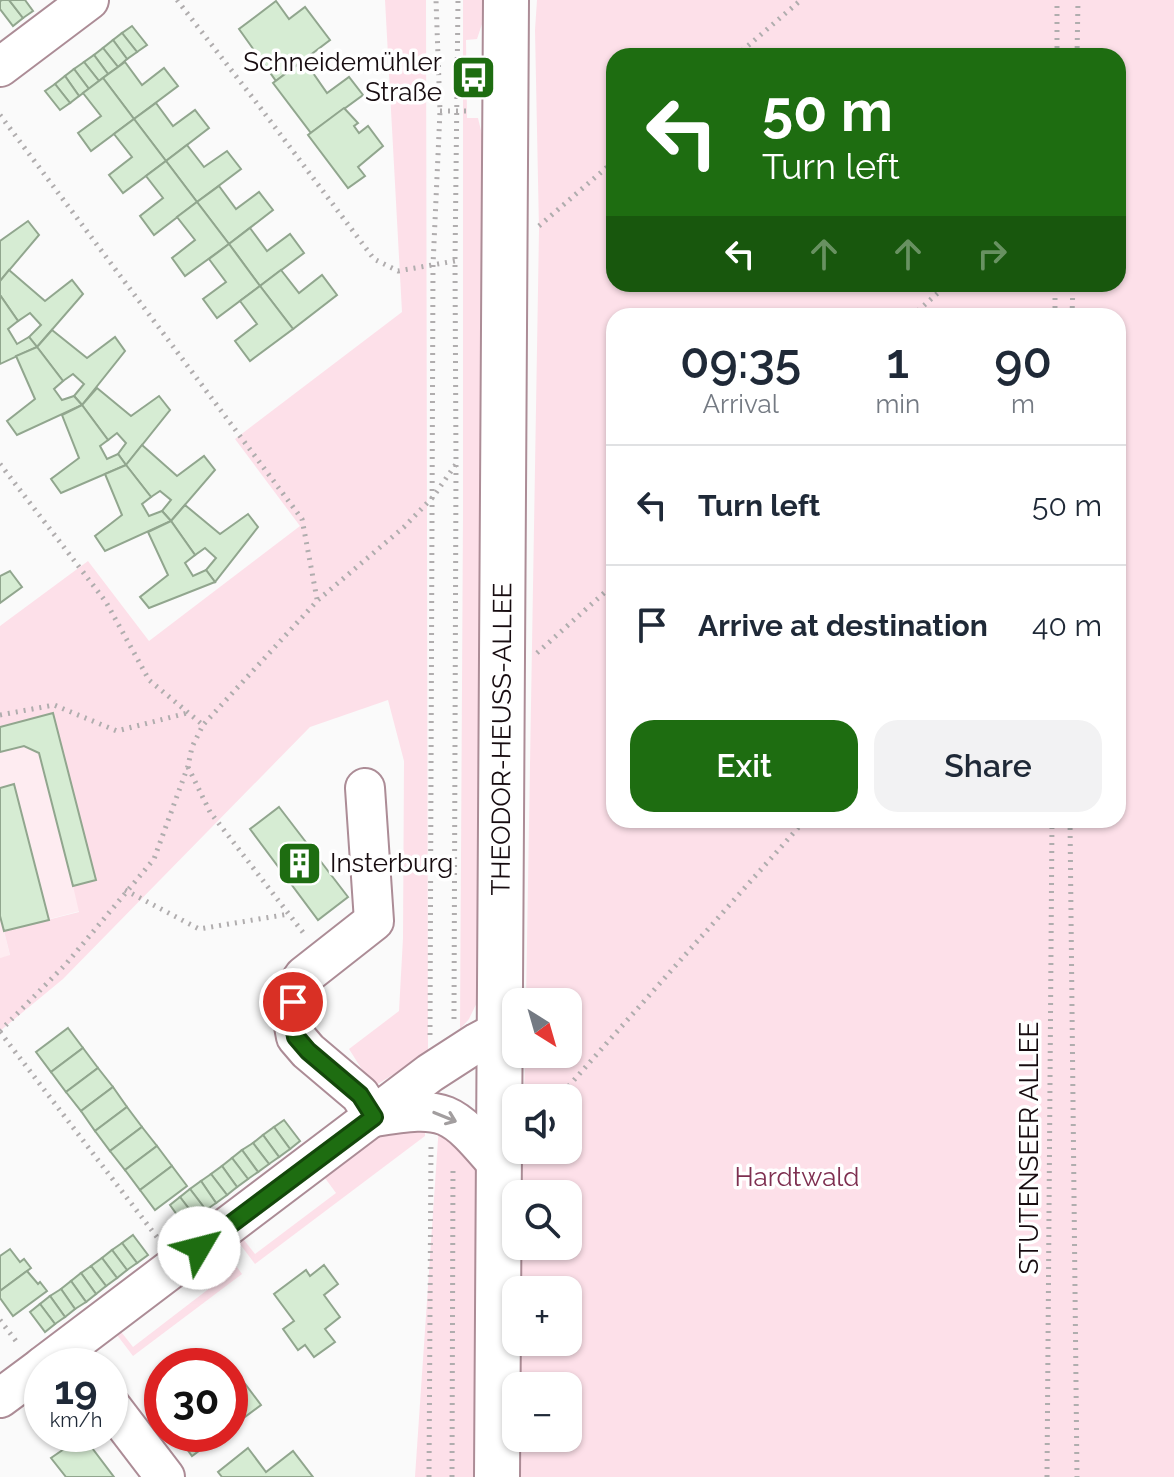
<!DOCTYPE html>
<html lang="en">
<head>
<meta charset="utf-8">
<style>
	:root { --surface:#fff; --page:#f2f2f3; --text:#1f2937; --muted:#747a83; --line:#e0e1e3; --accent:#1e6d11 }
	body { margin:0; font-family:Raleway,sans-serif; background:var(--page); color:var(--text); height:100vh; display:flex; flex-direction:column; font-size:30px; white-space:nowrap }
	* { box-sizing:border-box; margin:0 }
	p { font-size:26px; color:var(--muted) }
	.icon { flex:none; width:44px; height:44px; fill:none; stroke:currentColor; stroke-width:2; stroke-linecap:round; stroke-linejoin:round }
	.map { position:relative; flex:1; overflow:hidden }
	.sheet { position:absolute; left:606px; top:308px; width:520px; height:520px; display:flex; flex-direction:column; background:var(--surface); border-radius:24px; box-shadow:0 2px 6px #0004 }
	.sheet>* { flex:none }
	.banner { position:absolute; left:606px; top:48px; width:520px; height:244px; border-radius:24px; box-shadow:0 2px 6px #0004; background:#1e6d11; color:#fff; overflow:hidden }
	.needle { width:52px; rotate:143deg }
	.fabs { position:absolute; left:502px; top:988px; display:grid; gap:16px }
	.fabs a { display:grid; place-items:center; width:80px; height:80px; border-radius:16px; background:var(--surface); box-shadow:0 2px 6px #0004; font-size:40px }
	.speed { position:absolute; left:24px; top:1348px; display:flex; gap:16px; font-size:40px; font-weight:700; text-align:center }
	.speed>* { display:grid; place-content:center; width:104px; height:104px; border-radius:50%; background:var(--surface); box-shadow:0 2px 6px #0004; line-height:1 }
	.speed small { font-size:20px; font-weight:400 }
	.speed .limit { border:12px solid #d22; background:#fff; color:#111 }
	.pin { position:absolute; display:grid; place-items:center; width:68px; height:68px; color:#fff; margin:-34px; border:4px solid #fff; border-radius:50%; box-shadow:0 2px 8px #0007 }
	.me { position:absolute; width:88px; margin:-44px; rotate:53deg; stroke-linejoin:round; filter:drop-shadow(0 0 6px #0008) }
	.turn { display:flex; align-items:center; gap:28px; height:168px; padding:0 24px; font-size:36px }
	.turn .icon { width:104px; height:104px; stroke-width:2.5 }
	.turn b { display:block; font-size:56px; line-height:68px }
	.lanes { display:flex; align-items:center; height:76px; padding:0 24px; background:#0003; justify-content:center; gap:40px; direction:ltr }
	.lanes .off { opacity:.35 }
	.eta { display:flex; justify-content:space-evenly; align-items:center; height:136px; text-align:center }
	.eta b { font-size:48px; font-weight:600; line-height:56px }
	.action { display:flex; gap:16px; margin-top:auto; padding:16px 24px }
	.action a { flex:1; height:92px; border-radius:24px; background:var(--accent); color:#fff; font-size:32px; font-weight:600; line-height:92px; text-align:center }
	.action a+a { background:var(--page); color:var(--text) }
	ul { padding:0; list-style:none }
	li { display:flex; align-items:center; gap:24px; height:120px; padding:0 24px; border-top:2px solid var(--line) }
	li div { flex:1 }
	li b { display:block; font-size:30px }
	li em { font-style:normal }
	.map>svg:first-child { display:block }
</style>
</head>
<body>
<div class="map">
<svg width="1174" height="1477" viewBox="0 0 1174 1477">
	<rect width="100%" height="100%" fill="#fafafa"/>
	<path fill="#feecf1" d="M 53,713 L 96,880 L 80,911 L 4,931 L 10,956 L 0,958 L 0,727 Z"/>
	<g fill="#fde0e9" fill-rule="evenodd">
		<path d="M 385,0 L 426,0 L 428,1053 L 373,1087 L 349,1049 L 399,1011 L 403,938 L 404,761 L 388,700 L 310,727 L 63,979 L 0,1031 L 0,958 L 10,955 L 4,931 L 79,912 L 73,886 L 96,880 L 53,714 L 0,727 L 0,626 L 88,561 L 149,641 L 300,526 L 235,439 L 402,312 Z"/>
		<path d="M 463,0 L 490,0 L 477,39 L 466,40 L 467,118 L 478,118 L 489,164 L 482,992 L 469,1019 L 460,1029 L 463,516 Z"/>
		<path d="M 537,0 L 1174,0 L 1174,1477 L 518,1477 L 518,1438 L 568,1438 L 568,1386 L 519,1386 L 520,1342 L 568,1342 L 568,1290 L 521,1290 L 522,1246 L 568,1246 L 568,1194 L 523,1194 L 523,1150 L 568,1150 L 568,1098 L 524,1098 L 525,1054 L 568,1054 L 568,1002 L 526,1002 L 539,230 L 535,30 ZM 614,56 L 1118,56 L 1118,284 L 614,284 ZM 614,316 L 1118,316 L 1118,820 L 614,820 Z"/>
		<path d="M 425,1122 L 425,1136 L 255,1264 L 236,1239 L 240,1235 L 255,1254 L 336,1193 L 322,1174 L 379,1133 Z"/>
		<path d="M 439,1125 L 480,1164 L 481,1477 L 415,1477 Z"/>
		<path d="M 223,1248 L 242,1274 L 133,1356 L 114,1331 L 118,1328 L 133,1347 L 232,1271 L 218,1252 Z"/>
	</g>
	<g fill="#d6ecd3" stroke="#91a68e" stroke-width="2">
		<path d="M 2,0 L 9,0 L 23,18 L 13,26 L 0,9 L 0,1 Z"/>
		<path d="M 9,0 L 25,0 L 33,11 L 23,18 Z"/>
		<path d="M 276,1 L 289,19 L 305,7 L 330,40 L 276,81 L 239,29 Z"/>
		<path d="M 132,26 L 147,45 L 137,52 L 122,33 Z"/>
		<path d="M 122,33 L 137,52 L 127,59 L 113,40 Z"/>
		<path d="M 113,40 L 127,59 L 118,67 L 103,48 Z"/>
		<path d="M 103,48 L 118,67 L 108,74 L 94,55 Z"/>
		<path d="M 94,55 L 108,74 L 99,81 L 84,62 Z"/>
		<path d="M 304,60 L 327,93 L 349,77 L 363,95 L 311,133 L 273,83 Z"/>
		<path d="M 84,62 L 99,81 L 89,89 L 74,69 Z"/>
		<path d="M 125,62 L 142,85 L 164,68 L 178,86 L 134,119 L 103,78 Z"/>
		<path d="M 74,69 L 89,89 L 79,96 L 65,76 Z"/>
		<path d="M 65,76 L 79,96 L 70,103 L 55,84 Z"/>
		<path d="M 103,78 L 134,119 L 91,151 L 78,133 L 101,116 L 83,93 Z"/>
		<path d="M 55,84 L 70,103 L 60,110 L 45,91 Z"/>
		<path d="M 156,103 L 173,126 L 195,110 L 209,128 L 166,161 L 134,119 Z"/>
		<path d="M 344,108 L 358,123 L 354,126 L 359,133 L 368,126 L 383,146 L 358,167 L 365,176 L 348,188 L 308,135 Z"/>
		<path d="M 134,119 L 166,161 L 123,193 L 109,175 L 132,157 L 114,134 Z"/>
		<path d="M 187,145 L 204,167 L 227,151 L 241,169 L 197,202 L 166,161 Z"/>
		<path d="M 166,161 L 197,202 L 154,235 L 140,216 L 163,198 L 146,176 Z"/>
		<path d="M 219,186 L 236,209 L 259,192 L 273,210 L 229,244 L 197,202 Z"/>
		<path d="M 197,202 L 229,244 L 185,276 L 172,258 L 195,240 L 177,217 Z"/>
		<path d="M 28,221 L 39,235 L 0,281 L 0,241 Z"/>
		<path d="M 250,228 L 267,251 L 290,234 L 304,253 L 260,286 L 229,244 Z"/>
		<path d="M 229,244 L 260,286 L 217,318 L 203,299 L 226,282 L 209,259 Z"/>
		<path d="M 9,270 L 45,301 L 72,280 L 83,294 L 37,347 L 29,337 L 41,325 L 30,313 L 18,321 L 0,295 L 0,281 Z"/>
		<path d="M 281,270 L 299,293 L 322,275 L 337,295 L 293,329 L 260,286 Z"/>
		<path d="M 260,286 L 293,329 L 250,361 L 235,341 L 257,324 L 240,301 Z"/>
		<path d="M 0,295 L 18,321 L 8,329 L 17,344 L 29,337 L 37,347 L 0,364 Z"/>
		<path d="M 52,330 L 87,358 L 115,337 L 125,351 L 82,405 L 74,396 L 84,384 L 73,374 L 63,381 L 37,347 Z"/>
		<path d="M 37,347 L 63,381 L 54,389 L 62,400 L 74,396 L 82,405 L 17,435 L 7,421 L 35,399 L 16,356 Z"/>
		<path d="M 97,388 L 131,416 L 159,396 L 170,410 L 126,465 L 118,454 L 126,443 L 117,433 L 108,440 L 82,405 Z"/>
		<path d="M 82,405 L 108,440 L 100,446 L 107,459 L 118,454 L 126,465 L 61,493 L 51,479 L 79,458 L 62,415 Z"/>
		<path d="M 142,445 L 177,476 L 204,456 L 215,470 L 171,521 L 162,511 L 171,500 L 160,491 L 151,497 L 126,465 Z"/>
		<path d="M 126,465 L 151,497 L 142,504 L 149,516 L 162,511 L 171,521 L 105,551 L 95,536 L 122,515 L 105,474 Z"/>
		<path d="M 185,505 L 220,534 L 248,514 L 258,527 L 215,582 L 206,570 L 216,558 L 205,548 L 195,555 L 171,521 Z"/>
		<path d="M 171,521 L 195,555 L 185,563 L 193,576 L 206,570 L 215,582 L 149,608 L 140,597 L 168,575 L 148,532 Z"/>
		<path d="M 10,571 L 22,587 L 0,603 L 0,576 Z"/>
		<path d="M 53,713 L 96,880 L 73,886 L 39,753 L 24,746 L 0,752 L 0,727 Z"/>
		<path d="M 14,784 L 49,920 L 4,931 L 0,916 L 0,788 Z"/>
		<path d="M 279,807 L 348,897 L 318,920 L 250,829 Z"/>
		<path d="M 68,1028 L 83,1048 L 51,1072 L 36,1052 Z"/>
		<path d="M 83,1048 L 98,1068 L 66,1092 L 51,1072 Z"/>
		<path d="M 98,1068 L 113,1087 L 81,1111 L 66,1092 Z"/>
		<path d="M 113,1087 L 127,1107 L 95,1131 L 81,1111 Z"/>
		<path d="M 127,1107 L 142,1127 L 110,1151 L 95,1131 Z"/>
		<path d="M 284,1120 L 300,1141 L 290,1149 L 274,1127 Z"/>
		<path d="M 142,1127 L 157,1146 L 125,1170 L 110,1151 Z"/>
		<path d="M 274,1127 L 290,1149 L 279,1157 L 263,1135 Z"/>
		<path d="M 263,1135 L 279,1157 L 269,1164 L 253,1143 Z"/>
		<path d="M 253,1143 L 269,1164 L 258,1172 L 242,1150 Z"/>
		<path d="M 157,1146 L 172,1166 L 140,1190 L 125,1170 Z"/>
		<path d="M 242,1150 L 258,1172 L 248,1179 L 232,1158 Z"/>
		<path d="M 232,1158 L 248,1179 L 237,1187 L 222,1166 Z"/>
		<path d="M 172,1166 L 187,1186 L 155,1210 L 140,1190 Z"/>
		<path d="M 222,1166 L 237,1187 L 227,1195 L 211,1174 Z"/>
		<path d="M 211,1174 L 227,1195 L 216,1203 L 201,1181 Z"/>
		<path d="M 201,1181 L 216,1203 L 206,1210 L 190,1189 Z"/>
		<path d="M 190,1189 L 206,1210 L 196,1218 L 180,1197 Z"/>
		<path d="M 180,1197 L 196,1218 L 185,1226 L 170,1205 Z"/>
		<path d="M 133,1235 L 148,1255 L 137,1263 L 122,1243 Z"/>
		<path d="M 122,1243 L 137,1263 L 127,1270 L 112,1250 Z"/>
		<path d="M 10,1249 L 20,1262 L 24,1259 L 31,1268 L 0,1291 L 0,1256 Z"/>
		<path d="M 112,1250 L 127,1270 L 117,1278 L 102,1258 Z"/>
		<path d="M 102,1258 L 117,1278 L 106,1286 L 91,1266 Z"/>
		<path d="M 324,1265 L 338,1284 L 324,1295 L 340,1317 L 325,1329 L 335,1342 L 314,1357 L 305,1345 L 298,1350 L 283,1329 L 294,1321 L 274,1294 L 306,1270 L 310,1276 Z"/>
		<path d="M 91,1266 L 106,1286 L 96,1294 L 81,1273 Z"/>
		<path d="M 27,1271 L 38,1284 L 40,1282 L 47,1291 L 13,1316 L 0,1298 L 0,1291 Z"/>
		<path d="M 81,1273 L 96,1294 L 86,1302 L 71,1281 Z"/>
		<path d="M 71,1281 L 86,1302 L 75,1309 L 61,1289 Z"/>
		<path d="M 61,1289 L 75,1309 L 65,1317 L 50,1296 Z"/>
		<path d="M 50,1296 L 65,1317 L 55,1324 L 40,1304 Z"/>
		<path d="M 40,1304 L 55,1324 L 45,1332 L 30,1312 Z"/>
		<path d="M 234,1369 L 261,1405 L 230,1428 L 230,1372 Z"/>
		<path d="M 176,1434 L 222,1434 L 192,1456 Z"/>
		<path d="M 83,1436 L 114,1477 L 66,1477 L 51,1458 Z"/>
		<path d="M 248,1448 L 266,1472 L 293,1451 L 313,1477 L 222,1477 L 218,1472 Z"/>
	</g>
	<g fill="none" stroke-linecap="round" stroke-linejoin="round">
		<defs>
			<g id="minor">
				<path d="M 0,67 L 89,0"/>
				<path d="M 365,788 L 374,921 L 304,976 L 297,986 L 293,1002 L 294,1026 L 296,1037 L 308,1051 L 360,1095 L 374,1117"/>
				<path d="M 374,1117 C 446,1105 451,1110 498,1165"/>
				<path d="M 43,1366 L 430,1073 L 478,1042 L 501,1030"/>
				<path d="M 0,1398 L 42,1367"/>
				<path d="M 110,1405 L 165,1477"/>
			</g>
			<g id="major">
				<path id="s1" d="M 497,1477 L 506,0"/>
			</g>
		</defs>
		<use href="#minor" stroke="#ac8c96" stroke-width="42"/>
		<use href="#major" stroke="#ac8c96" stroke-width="48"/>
		<g stroke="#b0adae" stroke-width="5" stroke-dasharray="2 6" stroke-linecap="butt">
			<path d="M 177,0 L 256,102 L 374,259 L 398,271 L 455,261"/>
			<path d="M 736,56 L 801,0"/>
			<path d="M 1057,56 L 1057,0"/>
			<path d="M 1077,56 L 1078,0"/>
			<path d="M 440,111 L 466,111"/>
			<path d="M 0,115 L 302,519 L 317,599"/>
			<path d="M 539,226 L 614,161"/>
			<path d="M 912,316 L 948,284"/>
			<path d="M 1055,316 L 1055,284"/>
			<path d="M 1072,316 L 1073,284"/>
			<path d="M 0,464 L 106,602 L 149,680 L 203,725"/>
			<path d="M 537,653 L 614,584"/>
			<path d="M 0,715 L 54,705 L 117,731 L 187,713"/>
			<path d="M 188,767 L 210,812 L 305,935"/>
			<path d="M 1070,820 L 1077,1477"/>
			<path d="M 125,890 L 199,929 L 289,914"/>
			<path d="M 454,1019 L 456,464 L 455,261 L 458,0"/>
			<path d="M 0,1031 L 66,964 L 154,859 L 188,766 L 192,747 L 203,725 L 318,600 L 404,527 L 433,497 L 456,464"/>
			<path d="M 0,1032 L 160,1241"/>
			<path d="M 430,1035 L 433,265 L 440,111 L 436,0"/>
			<path d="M 558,1098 L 805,820"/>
			<path d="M 0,1320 L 19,1345"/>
			<path d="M 429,1477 L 431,1145"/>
			<path d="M 452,1477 L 453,1165"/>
			<path d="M 1047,1477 L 1052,820"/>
		</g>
		<use href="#minor" stroke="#fff" stroke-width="38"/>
		<use href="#major" stroke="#fff" stroke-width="44"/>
	</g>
	<defs><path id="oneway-shaft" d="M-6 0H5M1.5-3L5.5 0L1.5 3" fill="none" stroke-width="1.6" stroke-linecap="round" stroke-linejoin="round" transform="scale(2)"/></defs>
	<use stroke="#a29e9f" href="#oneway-shaft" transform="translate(445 1117) rotate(22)"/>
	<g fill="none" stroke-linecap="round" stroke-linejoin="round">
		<defs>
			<path id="route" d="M 199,1248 L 374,1117 L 360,1095 L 308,1051 L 296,1037 L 294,1026 L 293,1002"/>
		</defs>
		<use href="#route" stroke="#14470b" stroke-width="20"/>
		<use href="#route" stroke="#1e6d11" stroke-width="14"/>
	</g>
	<defs>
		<symbol id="bus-square" viewBox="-11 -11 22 22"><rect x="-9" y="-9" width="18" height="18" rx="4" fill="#1e6d11" stroke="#fff"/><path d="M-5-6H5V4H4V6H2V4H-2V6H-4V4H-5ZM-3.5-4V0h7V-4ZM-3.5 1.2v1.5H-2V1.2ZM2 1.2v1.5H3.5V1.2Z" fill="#fff"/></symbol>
		<symbol id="building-square" viewBox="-11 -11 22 22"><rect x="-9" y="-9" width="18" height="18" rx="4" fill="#1e6d11" stroke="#fff"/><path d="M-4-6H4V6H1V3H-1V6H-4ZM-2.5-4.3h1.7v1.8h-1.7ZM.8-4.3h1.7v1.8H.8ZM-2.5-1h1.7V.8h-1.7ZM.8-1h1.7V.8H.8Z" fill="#fff"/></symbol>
	</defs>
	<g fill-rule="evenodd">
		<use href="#bus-square" x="448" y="52" width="51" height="51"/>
		<use href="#building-square" x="274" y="838" width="51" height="51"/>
	</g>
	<g text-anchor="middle" stroke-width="7" stroke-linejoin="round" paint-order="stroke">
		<g font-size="26" fill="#170c10" stroke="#fff" text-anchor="end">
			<text x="442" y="71">Schneidemühler<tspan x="442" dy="30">Straße</tspan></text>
			<text x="330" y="872" text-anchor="start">Insterburg</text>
		</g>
		<g font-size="26" fill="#170c10" stroke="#fff">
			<text dy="9" stroke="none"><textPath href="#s1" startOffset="738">THEODOR-HEUSS-ALLEE</textPath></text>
			<text transform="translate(1029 1148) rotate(-90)" y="9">STUTENSEER ALLEE</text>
		</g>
		<g font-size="26" fill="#7e2f50" stroke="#fff">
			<text x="797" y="1186">Hardtwald</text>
		</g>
	</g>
</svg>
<div class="fabs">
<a><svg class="needle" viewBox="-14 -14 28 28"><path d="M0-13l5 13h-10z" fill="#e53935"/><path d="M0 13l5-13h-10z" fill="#747a83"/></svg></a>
<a><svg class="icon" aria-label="sound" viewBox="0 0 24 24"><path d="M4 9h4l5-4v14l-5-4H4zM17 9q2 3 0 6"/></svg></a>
<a><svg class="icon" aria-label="search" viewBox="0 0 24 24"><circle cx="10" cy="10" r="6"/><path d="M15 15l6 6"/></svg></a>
<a>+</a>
<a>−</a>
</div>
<div class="speed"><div>19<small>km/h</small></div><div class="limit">30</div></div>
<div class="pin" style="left:293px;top:1002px;background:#d93025"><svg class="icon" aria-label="arrive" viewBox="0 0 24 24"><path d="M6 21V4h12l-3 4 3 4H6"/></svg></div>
<svg class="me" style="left:199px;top:1248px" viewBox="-20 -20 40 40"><circle r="19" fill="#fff"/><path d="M0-13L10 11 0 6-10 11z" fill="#1e6d11"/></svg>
<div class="banner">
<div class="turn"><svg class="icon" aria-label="left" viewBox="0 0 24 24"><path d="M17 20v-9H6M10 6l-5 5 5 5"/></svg><div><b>50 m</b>Turn left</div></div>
<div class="lanes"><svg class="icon" aria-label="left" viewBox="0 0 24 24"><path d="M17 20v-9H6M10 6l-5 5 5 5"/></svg><svg class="icon off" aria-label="ahead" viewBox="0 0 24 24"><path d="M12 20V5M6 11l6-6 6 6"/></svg><svg class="icon off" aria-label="ahead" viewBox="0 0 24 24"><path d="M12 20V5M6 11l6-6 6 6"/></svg><svg class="icon off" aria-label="right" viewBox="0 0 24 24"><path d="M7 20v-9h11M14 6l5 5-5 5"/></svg></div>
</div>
<section class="sheet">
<div class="eta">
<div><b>09:35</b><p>Arrival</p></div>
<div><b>1</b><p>min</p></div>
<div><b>90</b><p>m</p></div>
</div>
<ul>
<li><svg class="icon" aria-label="left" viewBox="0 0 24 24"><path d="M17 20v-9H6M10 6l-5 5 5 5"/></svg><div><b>Turn left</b></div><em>50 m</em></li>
<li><svg class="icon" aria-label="arrive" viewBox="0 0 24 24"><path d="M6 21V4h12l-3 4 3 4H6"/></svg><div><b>Arrive at destination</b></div><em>40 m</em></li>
</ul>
<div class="action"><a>Exit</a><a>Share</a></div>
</section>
</div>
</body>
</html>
